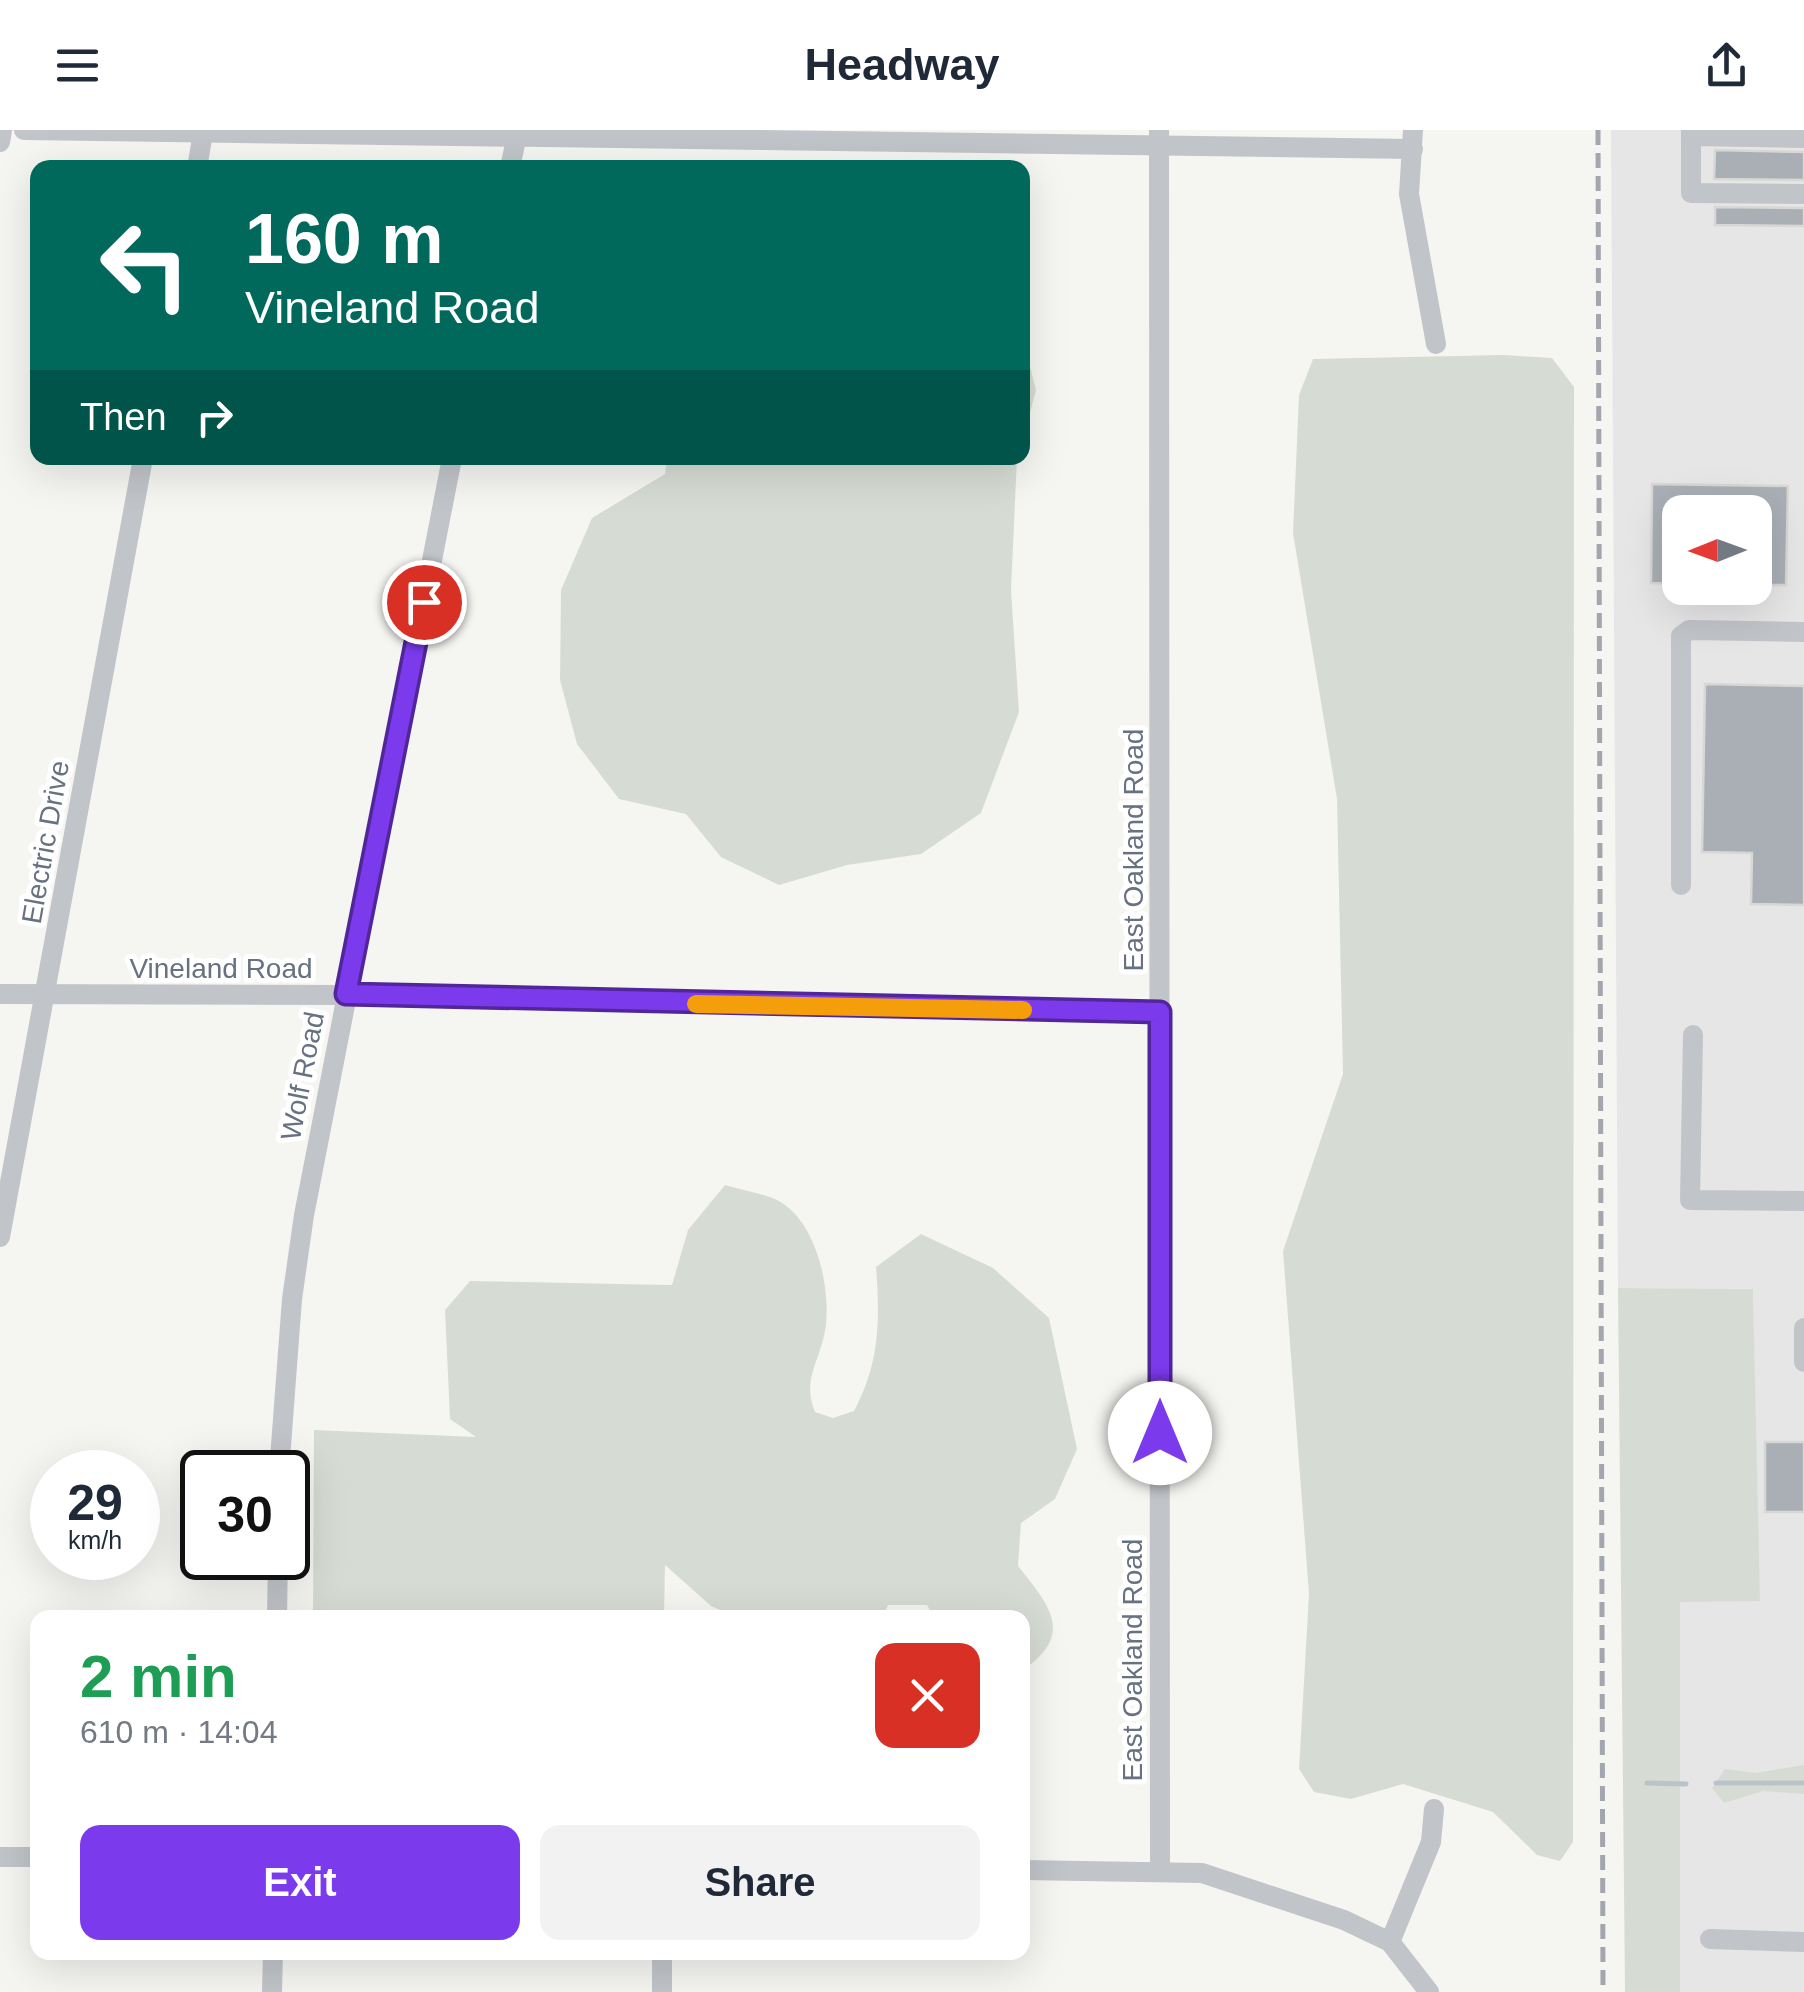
<!DOCTYPE html>
<html lang="en">
<head>
<meta charset="utf-8">
<style>
	:root { --surface:#fff; --page:#f2f2f3; --text:#1f2937; --muted:#747a83; --accent:#7c3aed }
	body { margin:0; font-family:Helvetica,sans-serif; background:var(--page); color:var(--text); height:100vh; display:flex; flex-direction:column; font-size:38px; white-space:nowrap }
	* { box-sizing:border-box; margin:0 }
	p { font-size:32px; color:var(--muted) }
	.icon { flex:none; width:55px; height:55px; fill:none; stroke:currentColor; stroke-width:2; stroke-linecap:round; stroke-linejoin:round }
	.map { position:relative; flex:1; overflow:hidden }
	.panel { position:absolute; left:30px; top:1480px; width:1000px; height:350px; display:flex; flex-direction:column; background:var(--surface); border-radius:20px; box-shadow:0 10px 40px #0002 }
	.panel>* { flex:none }
	.banner { position:absolute; left:30px; top:30px; width:1000px; height:305px; border-radius:20px; box-shadow:0 10px 40px #0002; background:#00695c; color:#fff; overflow:hidden }
	.needle { width:65px; rotate:269deg }
	.controls { position:absolute; left:1662px; top:365px; display:grid; gap:20px }
	.controls a { display:grid; place-items:center; width:110px; height:110px; border-radius:20px; background:var(--surface); box-shadow:0 10px 40px #0002; font-size:50px }
	.speed { position:absolute; left:30px; top:1320px; display:flex; gap:20px; font-size:50px; font-weight:700; text-align:center }
	.speed>* { display:grid; place-content:center; width:130px; height:130px; border-radius:50%; background:var(--surface); box-shadow:0 10px 40px #0002; line-height:1 }
	.speed small { font-size:25px; font-weight:400 }
	.speed .limit { border:5px solid #111; border-radius:15px; background:#fff; color:#111 }
	.pin { position:absolute; display:grid; place-items:center; width:85px; height:85px; color:#fff; margin:-42px; border:5px solid #fff; border-radius:50%; box-shadow:0 2px 10px #0007 }
	.me { position:absolute; width:110px; margin:-55px; rotate:0deg; stroke-linejoin:round; filter:drop-shadow(0 0 8px #0008) }
	.turn { display:flex; align-items:center; gap:35px; height:210px; padding:0 50px; font-size:45px }
	.turn .icon { width:130px; height:130px; stroke-width:2.5 }
	.turn b { display:block; font-size:70px; line-height:85px }
	.then { display:flex; align-items:center; height:95px; padding:0 50px; background:#0003; gap:20px; font-size:38px }
	.round { display:grid; place-items:center; flex:none; width:105px; height:105px; border-radius:20px; background:var(--page) }
	.head { display:flex; align-items:center; justify-content:space-between; height:170px; padding:0 50px }
	h1 { font-size:60px; font-weight:700; line-height:75px; color:#1e9e55 }
	.primary-button { display:flex; gap:20px; margin-top:auto; padding:20px 50px }
	.primary-button a { flex:1; height:115px; border-radius:20px; background:var(--accent); color:#fff; font-size:40px; font-weight:700; line-height:115px; text-align:center }
	.primary-button a+a { background:var(--page); color:var(--text) }
	header { display:flex; justify-content:space-between; align-items:center; height:130px; padding:0 50px; background:var(--surface); font-size:45px; font-weight:700 }
	.map>svg:first-child { display:block }
</style>
</head>
<body>
<header><svg class="icon" aria-label="menu" viewBox="0 0 24 24"><path d="M4 6h16M4 12h16M4 18h16"/></svg>Headway<svg class="icon" aria-label="share" viewBox="0 0 24 24"><path d="M12 15V3M7 8l5-5 5 5M5 13v7h14v-7"/></svg></header>
<div class="map">
<svg width="1804" height="1862" viewBox="0 0 1804 1862">
	<rect width="100%" height="100%" fill="#f5f6f2"/>
	<path fill="#e6e6e6" fill-rule="evenodd" d="M 1611,0 L 1804,0 L 1804,1862 L 1680,1862 L 1680,1471 L 1759,1471 L 1753,1159 L 1618,1158 ZM 1680,382 L 1755,382 L 1755,458 L 1680,458 Z"/>
	<g fill="#d6dcd4">
		<path d="M 1023,209 L 1036,260 L 1023,309 L 1022,209 Z"/>
		<path d="M 1504,225 L 1552,228 L 1574,257 L 1573,1712 L 1560,1731 L 1537,1725 L 1493,1682 L 1403,1654 L 1351,1669 L 1314,1662 L 1299,1639 L 1309,1464 L 1283,1121 L 1343,944 L 1337,669 L 1293,403 L 1299,265 L 1313,229 Z"/>
		<path d="M 667,328 L 1017,328 L 1011,460 L 1019,582 L 981,683 L 921,724 L 847,735 L 779,755 L 721,727 L 686,684 L 619,669 L 577,614 L 560,550 L 561,460 L 592,388 L 665,344 Z"/>
		<path d="M 725,1055 C 741,1060 762,1063 777,1070 C 817,1090 832,1161 825,1201 C 819,1233 802,1250 815,1282 L 833,1288 L 854,1281 C 880,1233 880,1189 876,1137 L 921,1104 L 993,1138 L 1049,1188 L 1077,1319 L 1055,1369 L 1021,1393 L 1018,1436 C 1050,1476 1075,1504 1023,1540 L 1022,1488 L 934,1487 L 927,1475 L 888,1475 L 883,1487 L 736,1487 L 711,1476 L 665,1435 L 664,1487 L 313,1487 L 314,1300 L 476,1307 L 450,1289 L 445,1180 L 470,1151 L 672,1155 L 688,1100 Z"/>
		<path d="M 1618,1158 L 1753,1159 L 1760,1471 L 1680,1472 L 1680,1862 L 1625,1862 Z"/>
		<path d="M 1804,1635 L 1804,1664 L 1763,1661 L 1724,1673 L 1712,1658 L 1725,1639 L 1756,1643 Z"/>
	</g>
	<g fill="none" stroke-linecap="round" stroke-linejoin="round">
		<g stroke="#bbc3c9" stroke-width="5">
			<path d="M 1647,1653 L 1686,1654"/>
			<path d="M 1716,1653 L 1804,1653"/>
		</g>
	</g>
	<g fill="#aaafb6" stroke="#d7d7d5" stroke-width="2.5">
		<path d="M 1715,20 L 1804,22 L 1804,50 L 1714,49 Z"/>
		<path d="M 1715,77 L 1804,78 L 1804,96 L 1715,95 Z"/>
		<path d="M 1652,354 L 1788,356 L 1786,455 L 1755,455 L 1755,382 L 1680,382 L 1680,454 L 1651,453 Z"/>
		<path d="M 1705,554 L 1804,556 L 1804,775 L 1751,774 L 1752,723 L 1702,722 Z"/>
		<rect x="1765" y="1312" width="39" height="70"/>
	</g>
	<g fill="none" stroke-linecap="round" stroke-linejoin="round">
		<g stroke="#c1c4c8" stroke-width="20">
			<path d="M 24,0 L 1413,19"/>
			<path d="M 1159,0 L 1160,1741"/>
			<path d="M 1413,0 L 1409,64 L 1436,214"/>
			<path d="M 1691,0 L 1691,63 L 1804,64"/>
			<path d="M 1691,6 L 1804,8"/>
			<path d="M 0,12 L 2,0"/>
			<path d="M 197,38 L 203,3"/>
			<path d="M 510,38 L 518,0"/>
			<path d="M 1681,755 L 1681,506 L 1689,500 L 1804,502"/>
			<path d="M 0,864 L 346,865 L 1160,882"/>
			<path d="M 1693,905 L 1690,1070 L 1804,1071"/>
			<path d="M 0,1107 L 143,328"/>
			<path d="M 1804,1198 L 1804,1232"/>
			<path d="M 279,1342 L 292,1169 L 304,1085 L 452,328"/>
			<path d="M 277,1488 L 278,1428"/>
			<path d="M 0,1727 L 38,1727"/>
			<path d="M 1022,1740 L 1202,1743 L 1344,1790 L 1390,1812 L 1429,1862"/>
			<path d="M 1710,1809 L 1804,1812"/>
			<path d="M 1390,1812 L 1431,1712 L 1434,1679"/>
			<path d="M 662,1822 L 662,1862"/>
			<path d="M 272,1862 L 273,1822"/>
		</g>
		<path stroke="#a3a6ac" stroke-width="5" stroke-dasharray="15 8" stroke-linecap="butt" d="M 1598,0 L 1603,1862"/>
	</g>
	<g fill="none" stroke-linecap="round" stroke-linejoin="round">
		<defs>
			<path id="route" d="M 424,472 L 346,864 L 1160,882 L 1160,1303"/>
		</defs>
		<use href="#route" stroke="#51269a" stroke-width="25"/>
		<use href="#route" stroke="#7c3aed" stroke-width="18"/>
		<path stroke="#f59e0b" stroke-width="18" d="M 696,874 L 1023,880"/>
	</g>
	<g text-anchor="middle" stroke-width="10" stroke-linejoin="round" paint-order="stroke">
		<g font-size="28" fill="#677181" stroke="#fff">
			<text transform="translate(45 712) rotate(-80)" y="10">Electric Drive</text>
			<text transform="translate(1133 720) rotate(-90)" y="10">East Oakland Road</text>
			<text x="221" y="848">Vineland Road</text>
			<text transform="translate(302 946) rotate(-79)" y="10">Wolf Road</text>
			<text transform="translate(1132 1530) rotate(-90)" y="10">East Oakland Road</text>
		</g>
	</g>
</svg>
<div class="controls">
<a><svg class="needle" viewBox="-14 -14 28 28"><path d="M0-13l5 13h-10z" fill="#e53935"/><path d="M0 13l5-13h-10z" fill="#747a83"/></svg></a>
</div>
<div class="speed"><div>29<small>km/h</small></div><div class="limit">30</div></div>
<div class="pin" style="left:424px;top:472px;background:#d93025"><svg class="icon" aria-label="arrive" viewBox="0 0 24 24"><path d="M6 21V4h12l-3 4 3 4H6"/></svg></div>
<svg class="me" style="left:1160px;top:1303px" viewBox="-20 -20 40 40"><circle r="19" fill="#fff"/><path d="M0-13L10 11 0 6-10 11z" fill="#7c3aed"/></svg>
<div class="banner">
<div class="turn"><svg class="icon" aria-label="left" viewBox="0 0 24 24"><path d="M17 20v-9H6M10 6l-5 5 5 5"/></svg><div><b>160 m</b>Vineland Road</div></div>
<div class="then">Then<svg class="icon" aria-label="right" viewBox="0 0 24 24"><path d="M7 20v-9h11M14 6l5 5-5 5"/></svg></div>
</div>
<section class="panel">
<div class="head"><div><h1>2 min</h1><p>610 m · 14:04</p></div><a class="round" style="background:#d93025;color:#fff"><svg class="icon" aria-label="close" viewBox="0 0 24 24"><path d="M6 6l12 12M18 6L6 18"/></svg></a></div>
<div class="primary-button"><a>Exit</a><a>Share</a></div>
</section>
</div>
</body>
</html>
